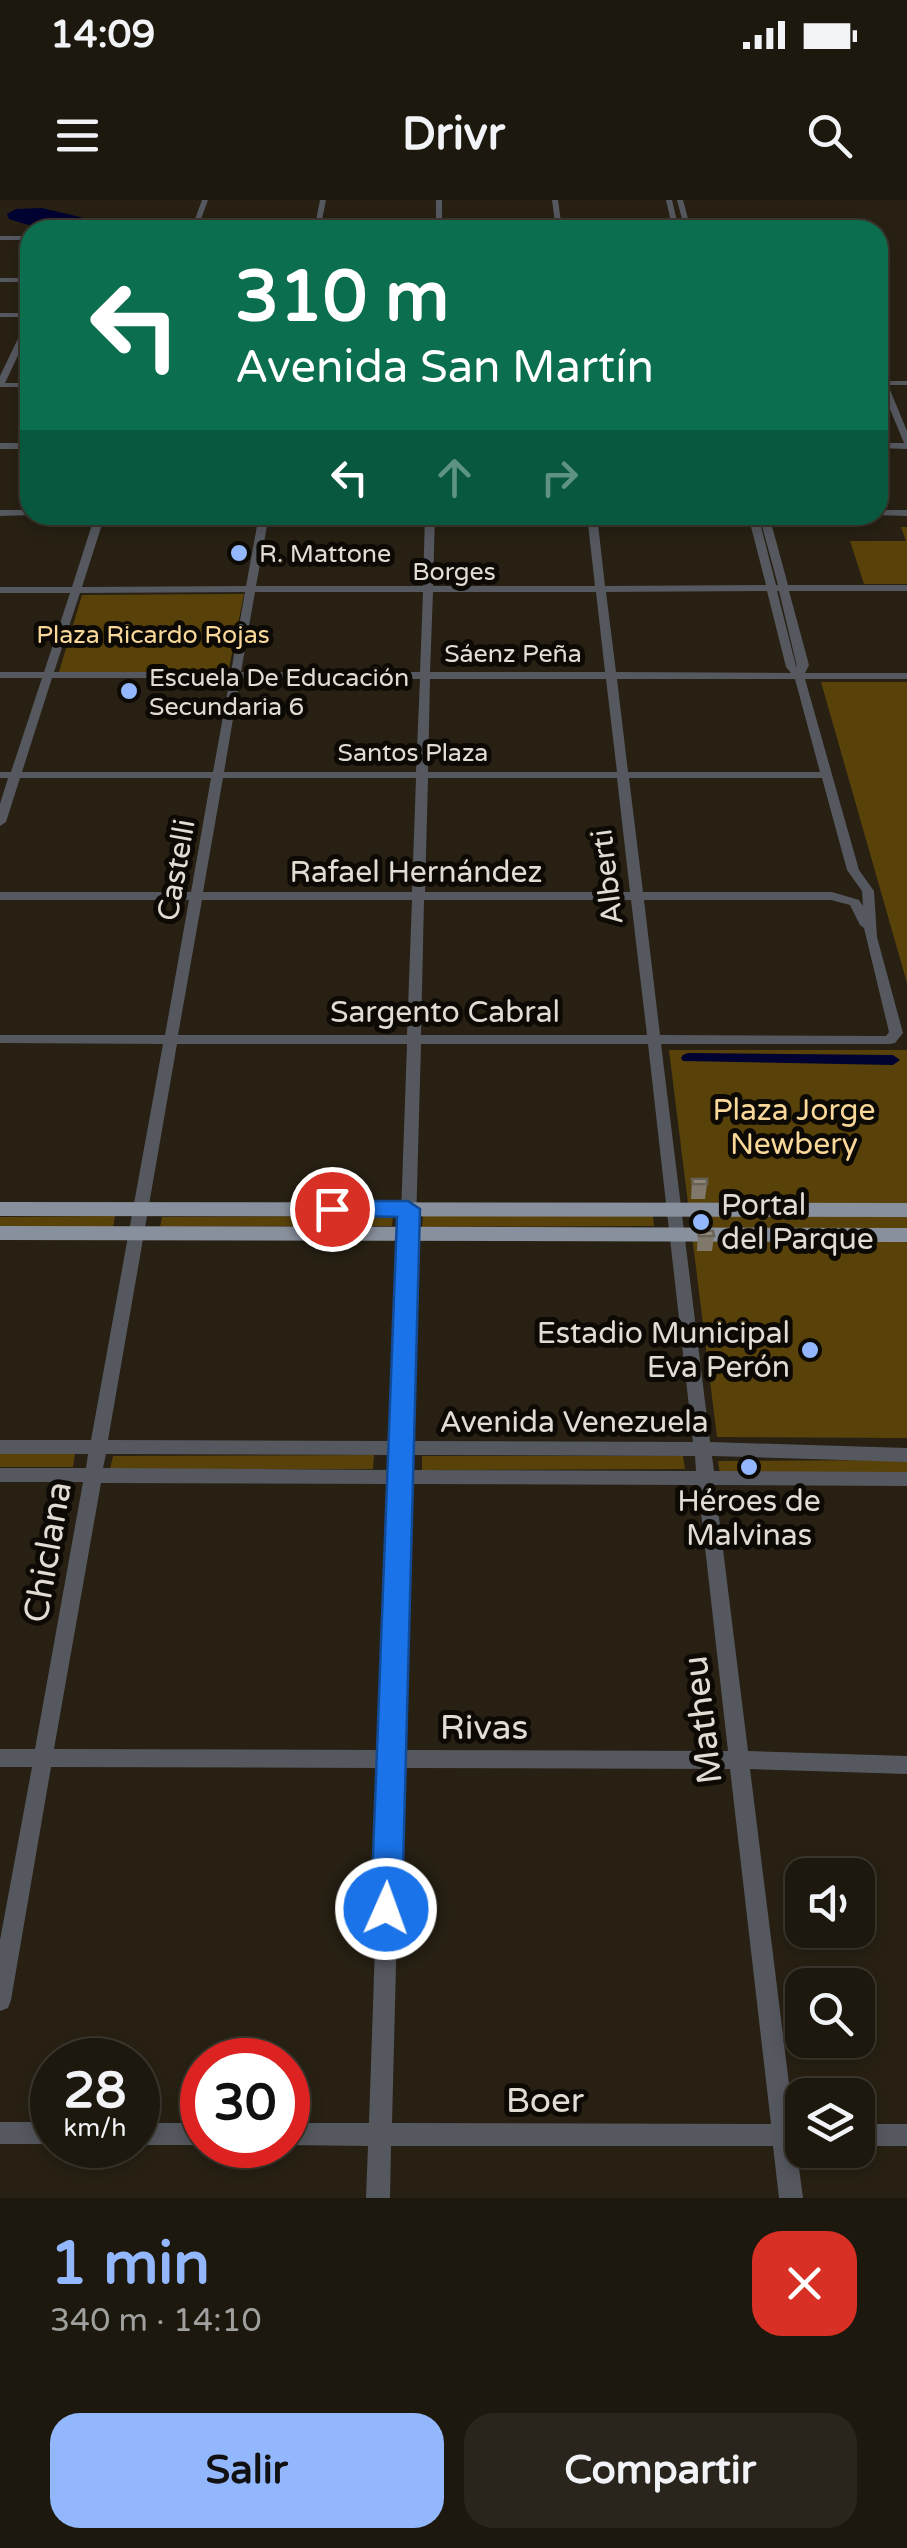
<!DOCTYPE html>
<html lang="es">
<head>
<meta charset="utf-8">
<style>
	:root { --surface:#1d180e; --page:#2a251c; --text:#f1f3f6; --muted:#a0a09e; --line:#3b372e; --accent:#93b7fd }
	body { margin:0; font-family:"Varela Round",sans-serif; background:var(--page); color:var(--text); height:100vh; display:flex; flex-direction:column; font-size:38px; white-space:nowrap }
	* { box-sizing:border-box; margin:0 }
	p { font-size:32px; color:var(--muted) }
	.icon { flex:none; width:55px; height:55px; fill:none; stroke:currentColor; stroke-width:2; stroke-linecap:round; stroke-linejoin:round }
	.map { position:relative; height:1998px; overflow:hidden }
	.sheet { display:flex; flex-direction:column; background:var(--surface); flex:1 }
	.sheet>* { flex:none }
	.hud { position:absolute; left:20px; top:20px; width:868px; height:305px; border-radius:30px; box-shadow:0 5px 15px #0003,0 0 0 2px var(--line); background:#0b6e4f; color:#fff; overflow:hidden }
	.controls { position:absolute; left:785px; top:1658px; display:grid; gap:20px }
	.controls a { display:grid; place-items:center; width:90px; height:90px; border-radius:20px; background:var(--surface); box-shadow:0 5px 15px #0003,0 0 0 2px var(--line); font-size:50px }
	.speed { position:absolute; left:30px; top:1838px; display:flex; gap:20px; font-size:50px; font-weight:700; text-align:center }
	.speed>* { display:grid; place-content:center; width:130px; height:130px; border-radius:50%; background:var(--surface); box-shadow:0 5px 15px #0003,0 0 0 2px var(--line); line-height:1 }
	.speed small { font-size:25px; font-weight:400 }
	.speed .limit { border:15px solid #d22; background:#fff; color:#111 }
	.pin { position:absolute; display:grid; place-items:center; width:85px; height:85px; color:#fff; margin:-42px; border:5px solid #fff; border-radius:50%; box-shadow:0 2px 10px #0007 }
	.me { position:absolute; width:110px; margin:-55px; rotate:2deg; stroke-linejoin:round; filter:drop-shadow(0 0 8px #0008) }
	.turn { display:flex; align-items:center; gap:35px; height:210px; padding:0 50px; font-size:45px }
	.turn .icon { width:130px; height:130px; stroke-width:2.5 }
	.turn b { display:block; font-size:70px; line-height:85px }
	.lanes { display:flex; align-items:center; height:95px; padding:0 50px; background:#0003; justify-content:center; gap:50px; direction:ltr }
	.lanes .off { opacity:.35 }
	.round { display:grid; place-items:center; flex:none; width:105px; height:105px; border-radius:30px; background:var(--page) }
	.summary { display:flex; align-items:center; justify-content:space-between; height:170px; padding:0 50px }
	h1 { font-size:60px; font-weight:700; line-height:75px; color:var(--accent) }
	.button { display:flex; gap:20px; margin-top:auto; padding:20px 50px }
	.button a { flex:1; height:115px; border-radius:30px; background:var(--accent); color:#111; font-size:40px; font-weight:700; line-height:115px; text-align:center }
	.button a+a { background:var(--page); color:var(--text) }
	.status { display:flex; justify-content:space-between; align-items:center; height:70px; padding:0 50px; background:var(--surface); direction:ltr }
	.status svg { height:28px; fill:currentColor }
	header { display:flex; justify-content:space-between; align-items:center; height:130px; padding:0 50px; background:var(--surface); font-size:45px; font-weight:700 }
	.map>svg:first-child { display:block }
</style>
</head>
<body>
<div class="status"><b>14:09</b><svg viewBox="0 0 49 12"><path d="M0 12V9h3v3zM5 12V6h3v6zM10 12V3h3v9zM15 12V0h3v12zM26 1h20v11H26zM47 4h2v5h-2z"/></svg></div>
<header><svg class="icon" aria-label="menu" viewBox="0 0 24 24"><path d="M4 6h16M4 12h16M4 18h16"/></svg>Drivr<svg class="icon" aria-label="search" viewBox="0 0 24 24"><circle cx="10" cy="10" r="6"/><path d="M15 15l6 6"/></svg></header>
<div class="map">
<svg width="907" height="1998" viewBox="0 0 907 1998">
	<rect width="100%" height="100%" fill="#272013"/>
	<g fill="#59420a">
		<path d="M 901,327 L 907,327 L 907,384 L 864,384 L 850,341 L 906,341 Z"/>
		<path d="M 244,394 L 228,473 L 59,472 L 82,395 Z"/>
		<path d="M 821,482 L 907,482 L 907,783 Z"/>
		<path d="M 669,850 L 907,850 L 907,1238 L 717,1237 Z"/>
		<path d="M 115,1016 L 113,1027 L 0,1027 L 0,1017 Z"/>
		<path d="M 393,1016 L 392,1026 L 160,1027 L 162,1017 Z"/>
		<path d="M 423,1016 L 653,1016 L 654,1026 L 422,1027 Z"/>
		<path d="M 0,1254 L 75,1254 L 73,1267 L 0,1267 Z"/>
		<path d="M 374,1255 L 373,1269 L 110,1269 L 113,1256 Z"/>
		<path d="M 422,1256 L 683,1256 L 685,1269 L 422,1270 Z"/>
		<path d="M 907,1260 L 907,1274 L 720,1274 L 718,1261 Z"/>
	</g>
	<path fill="#000231" d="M 42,8 L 92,20 C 71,36 32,27 9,19 L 7,14 L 16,9 Z"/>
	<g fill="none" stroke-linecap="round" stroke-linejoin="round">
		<path fill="#000231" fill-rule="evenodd" d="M 688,853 L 893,855 L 900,860 L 893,865 L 683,861 L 681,858 L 683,855 Z"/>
		<g fill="#55585f" fill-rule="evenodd">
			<path d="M 202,0 L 208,0 L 197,30 L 191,30 Z"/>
			<path d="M 320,0 L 326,0 L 320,30 L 314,30 Z"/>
			<rect x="436" y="0" width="6" height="30"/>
			<path d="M 552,0 L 558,0 L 562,30 L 556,30 Z"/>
			<path d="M 666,0 L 672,0 L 679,30 L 673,30 Z"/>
			<path d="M 677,0 L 683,0 L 691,30 L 685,30 Z"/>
			<rect x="0" y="36" width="30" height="4"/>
			<rect x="0" y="78" width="30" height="4"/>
			<rect x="0" y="113" width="30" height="4"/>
			<path d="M 30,120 L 30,130 L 5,183 L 30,183 L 30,187 L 0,187 L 0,176 L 26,122 Z"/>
			<path d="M 878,181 L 907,181 L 907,185 L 888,185 L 907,231 L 907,249 L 878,248 L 878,243 L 904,243 L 880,185 L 878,185 Z"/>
			<rect x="0" y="243" width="30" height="6"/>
			<path d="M 0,310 L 30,310 L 30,315 L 33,315 L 0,316 Z"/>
			<path d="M 878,310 L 907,310 L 907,316 L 875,315 L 878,315 Z"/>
			<path d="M 95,315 L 105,315 L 82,387 L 246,386 L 259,315 L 269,315 L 256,386 L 423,386 L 425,315 L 435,315 L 433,386 L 595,386 L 587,315 L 597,315 L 605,386 L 766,385 L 748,315 L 758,315 L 776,385 L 778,385 L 759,315 L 769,315 L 788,385 L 907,385 L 907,391 L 789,391 L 809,465 L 805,473 L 907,473 L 907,479 L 805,479 L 859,670 L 874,691 L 877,737 L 903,833 L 895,843 L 890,844 L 661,844 L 710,1242 L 907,1248 L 907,1262 L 712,1256 L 714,1271 L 907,1272 L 907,1286 L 715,1285 L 748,1551 L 907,1556 L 907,1574 L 750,1569 L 794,1924 L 802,1924 L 802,1946 L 796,1946 L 803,1998 L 779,1998 L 773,1946 L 391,1946 L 390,1998 L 366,1998 L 368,1946 L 287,1945 L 288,1923 L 369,1923 L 381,1568 L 51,1567 L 11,1800 L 8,1808 L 0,1811 L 0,1740 L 32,1567 L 0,1567 L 0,1549 L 35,1549 L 83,1282 L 0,1282 L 0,1268 L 86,1268 L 88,1254 L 0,1254 L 0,1240 L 91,1240 L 163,844 L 0,843 L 0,835 L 165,835 L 189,700 L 0,700 L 0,692 L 191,692 L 211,578 L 20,578 L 6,622 L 0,626 L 0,604 L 8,578 L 0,578 L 0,572 L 11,572 L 42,478 L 0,478 L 0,472 L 44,472 L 70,393 L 0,393 L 0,387 L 72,387 ZM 767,391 L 786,467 L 791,473 L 616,472 L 606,392 ZM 777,391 L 779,391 L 797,467 L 796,466 ZM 245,392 L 231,472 L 54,472 L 80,393 ZM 255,392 L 423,392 L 420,472 L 241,472 ZM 433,392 L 596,392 L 605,472 L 430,472 ZM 52,478 L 230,478 L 213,572 L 22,572 ZM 240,478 L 420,479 L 416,572 L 224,572 ZM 430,479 L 606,479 L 617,572 L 428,572 ZM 617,479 L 795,479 L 820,572 L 628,572 ZM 223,578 L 416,578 L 412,692 L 203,692 ZM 428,578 L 617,578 L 630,692 L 425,692 ZM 629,578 L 822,578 L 847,670 L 862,691 L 863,706 L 859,700 L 832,692 L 643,692 ZM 202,700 L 412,700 L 407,835 L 178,835 ZM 424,700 L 631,700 L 647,835 L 421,835 ZM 644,700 L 831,700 L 850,705 L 860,725 L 864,728 L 889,832 L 886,836 L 660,835 ZM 177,844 L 407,844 L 393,1241 L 108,1240 ZM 421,844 L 648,844 L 693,1242 L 410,1241 ZM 106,1254 L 392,1255 L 392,1270 L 103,1268 ZM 410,1255 L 695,1256 L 696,1271 L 409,1270 ZM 101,1283 L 391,1284 L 382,1550 L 54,1549 ZM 409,1284 L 698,1285 L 728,1551 L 402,1550 ZM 401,1568 L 730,1569 L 771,1924 L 392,1923 Z"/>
			<rect x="0" y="1922" width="52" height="22"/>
			<path d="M 138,1923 L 202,1923 L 203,1945 L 138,1945 Z"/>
			<rect x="858" y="1924" width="49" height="22"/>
		</g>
		<g fill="#88909d" fill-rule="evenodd">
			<path d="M 0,1002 L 907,1003 L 907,1017 L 0,1016 Z"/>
			<path d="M 0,1026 L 907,1028 L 907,1042 L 0,1040 Z"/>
		</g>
	</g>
	<g fill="#80786b">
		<path d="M 692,979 L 707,984 L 705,999 L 691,999 Z"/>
		<path d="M 698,1031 L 714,1036 L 712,1051 L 697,1051 Z"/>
	</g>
	<g fill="#958c7c" stroke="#686257" stroke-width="2.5">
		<path d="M 692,979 L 707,979 L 707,984 L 693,984 Z"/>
		<path d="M 698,1031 L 713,1031 L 714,1036 L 699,1036 Z"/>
	</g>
	<path fill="#1a73e8" stroke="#114b97" stroke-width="2.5" d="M 332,1001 L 408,1001 L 420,1009 L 402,1709 L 398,1720 L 386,1725 L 375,1720 L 371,1709 L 397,1017 L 324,1015 L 320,1009 L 324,1003 Z"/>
	<g fill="#93b7fd" stroke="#0d0a05" stroke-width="4">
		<circle cx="239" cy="353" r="10"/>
		<circle cx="129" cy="491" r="10"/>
		<circle cx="701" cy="1022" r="10"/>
		<circle cx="810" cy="1150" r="10"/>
		<circle cx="749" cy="1267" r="10"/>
	</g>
	<g text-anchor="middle" stroke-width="10" stroke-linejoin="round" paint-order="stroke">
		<g font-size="25" fill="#e2ddd4" stroke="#0d0a05" text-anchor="start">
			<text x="259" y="362">R. Mattone</text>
			<text x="149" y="486">Escuela De Educación<tspan x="149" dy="29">Secundaria 6</tspan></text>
		</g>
		<g font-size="25" fill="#e2ddd4" stroke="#0d0a05">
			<text x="454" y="380">Borges</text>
			<text x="513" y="462">Sáenz Peña</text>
			<text x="413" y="561">Santos Plaza</text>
		</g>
		<g font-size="25" fill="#f9d899" stroke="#0d0a05">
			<text x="153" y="443">Plaza Ricardo Rojas</text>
		</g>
		<g font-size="30" fill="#e2ddd4" stroke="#0d0a05">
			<text transform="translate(176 670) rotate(-80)" y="10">Castelli</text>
			<text x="416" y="682">Rafael Hernández</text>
			<text transform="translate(607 677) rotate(-97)" y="10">Alberti</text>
			<text x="445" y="822">Sargento Cabral</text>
			<text x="574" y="1232">Avenida Venezuela</text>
		</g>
		<g font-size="30" fill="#f9d899" stroke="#0d0a05">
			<text x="794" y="920">Plaza Jorge<tspan x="794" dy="34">Newbery</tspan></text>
		</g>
		<g font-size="30" fill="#e2ddd4" stroke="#0d0a05" text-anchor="start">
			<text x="721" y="1015">Portal<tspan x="721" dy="34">del Parque</tspan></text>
			<text x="790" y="1143" text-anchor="end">Estadio Municipal<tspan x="790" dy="34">Eva Perón</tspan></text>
			<text x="749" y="1311" text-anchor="middle">Héroes de<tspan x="749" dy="34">Malvinas</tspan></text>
		</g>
		<g font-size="35" fill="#e2ddd4" stroke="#0d0a05">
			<text transform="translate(47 1352) rotate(-80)" y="12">Chiclana</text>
			<text transform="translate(702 1520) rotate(-97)" y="12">Matheu</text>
			<text x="484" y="1539">Rivas</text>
			<text x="545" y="1912">Boer</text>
		</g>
	</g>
</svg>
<div class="controls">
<a><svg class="icon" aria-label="sound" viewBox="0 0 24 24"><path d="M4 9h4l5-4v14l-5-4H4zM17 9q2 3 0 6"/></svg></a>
<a><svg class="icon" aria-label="search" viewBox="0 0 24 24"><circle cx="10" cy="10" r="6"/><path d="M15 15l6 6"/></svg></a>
<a><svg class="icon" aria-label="layers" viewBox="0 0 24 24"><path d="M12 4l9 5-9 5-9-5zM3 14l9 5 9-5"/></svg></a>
</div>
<div class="speed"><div>28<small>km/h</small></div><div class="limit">30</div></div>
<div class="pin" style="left:332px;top:1009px;background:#d93025"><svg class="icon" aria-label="arrive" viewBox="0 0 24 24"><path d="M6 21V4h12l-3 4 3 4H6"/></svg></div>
<svg class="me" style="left:386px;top:1709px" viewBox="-20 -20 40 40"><circle r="17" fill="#1a73e8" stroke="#fff" stroke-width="3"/><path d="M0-11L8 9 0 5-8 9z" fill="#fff"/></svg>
<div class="hud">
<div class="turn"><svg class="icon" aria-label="left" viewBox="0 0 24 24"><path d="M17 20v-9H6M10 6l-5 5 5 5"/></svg><div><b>310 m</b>Avenida San Martín</div></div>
<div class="lanes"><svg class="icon" aria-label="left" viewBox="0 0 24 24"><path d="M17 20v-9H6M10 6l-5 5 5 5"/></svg><svg class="icon off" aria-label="ahead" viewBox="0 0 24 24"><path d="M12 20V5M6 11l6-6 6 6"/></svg><svg class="icon off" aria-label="right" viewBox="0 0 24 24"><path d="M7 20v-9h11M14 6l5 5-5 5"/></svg></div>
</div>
</div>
<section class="sheet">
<div class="summary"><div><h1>1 min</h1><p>340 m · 14:10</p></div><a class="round" style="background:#d93025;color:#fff"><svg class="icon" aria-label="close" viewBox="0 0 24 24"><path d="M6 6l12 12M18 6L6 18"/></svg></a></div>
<div class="button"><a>Salir</a><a>Compartir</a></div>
</section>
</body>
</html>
